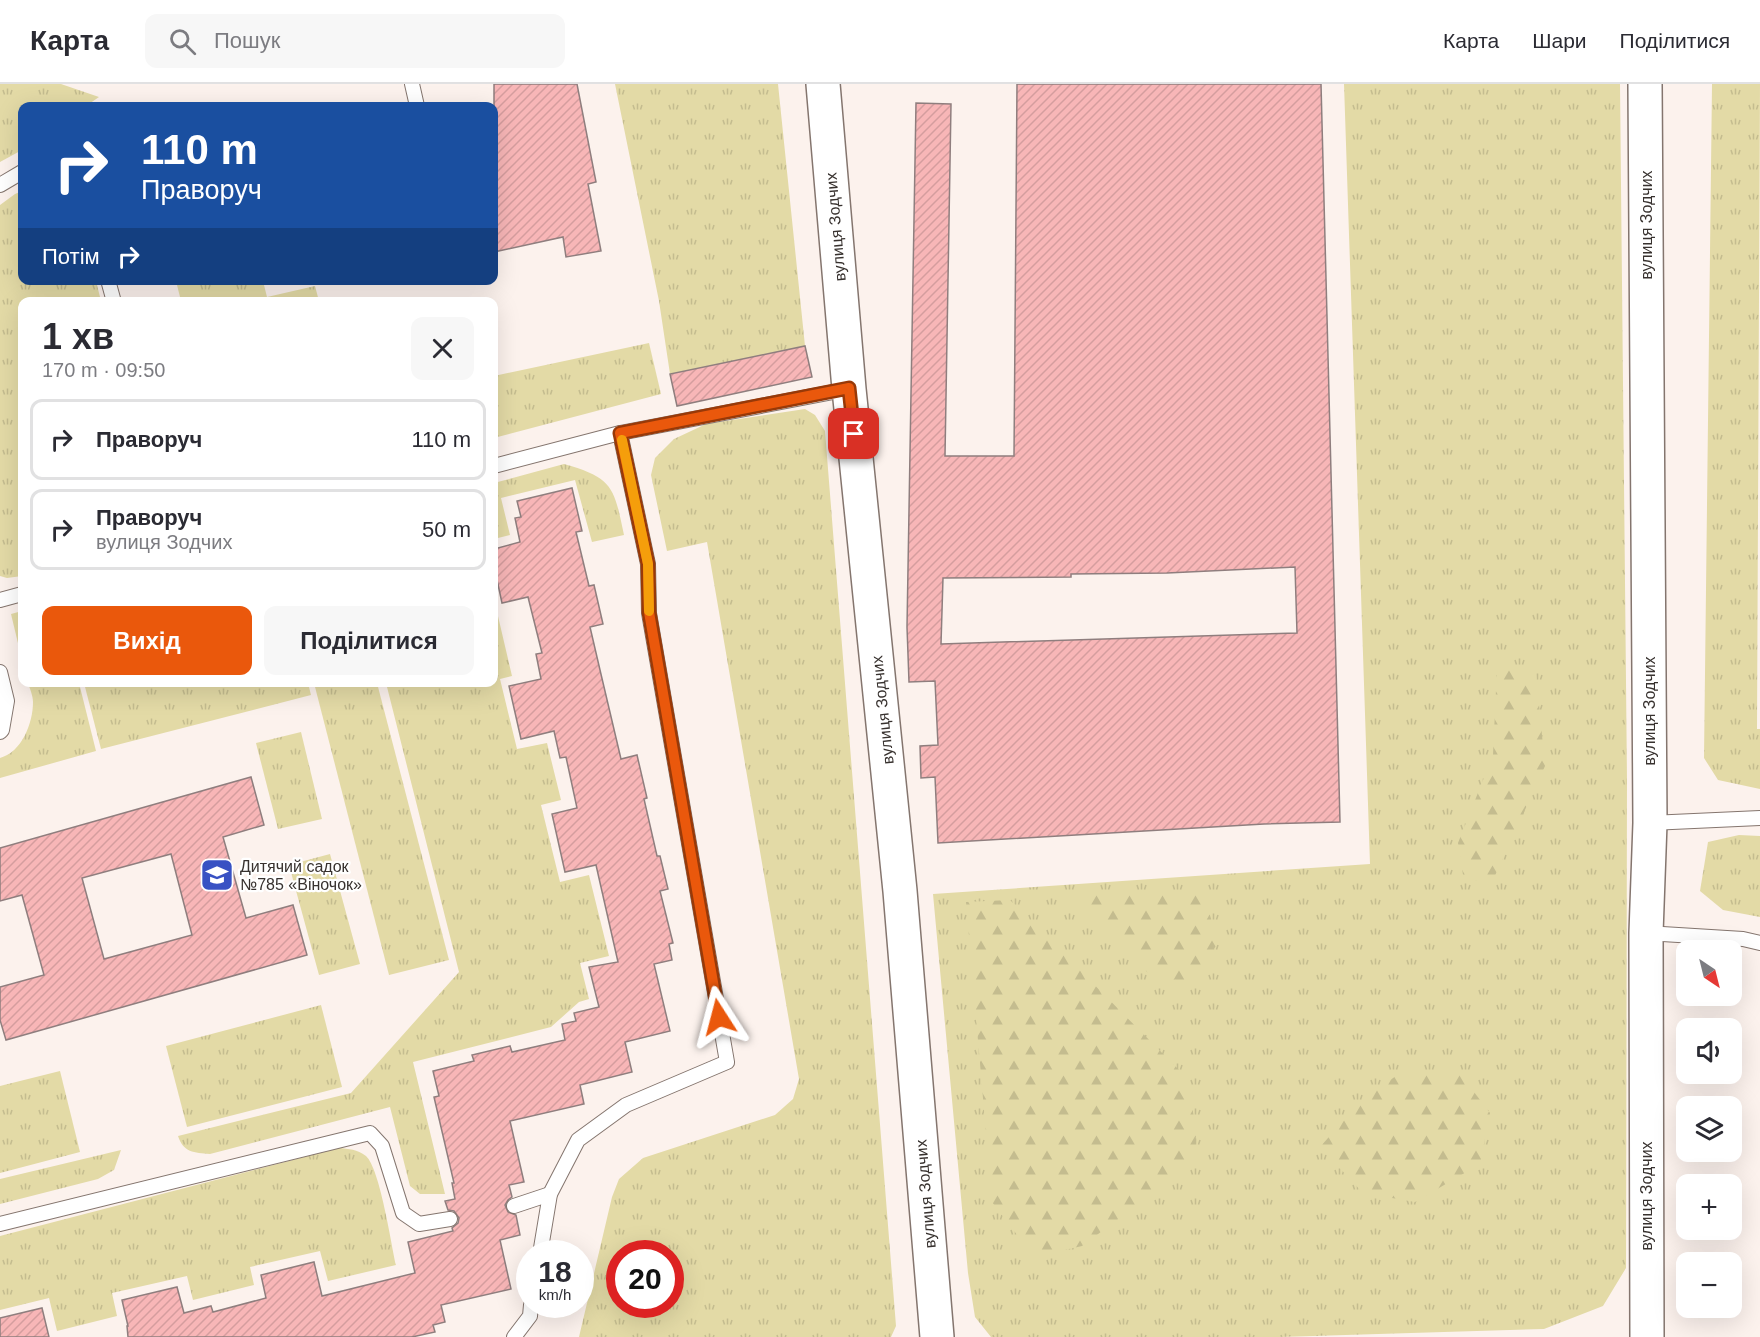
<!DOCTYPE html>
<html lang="uk">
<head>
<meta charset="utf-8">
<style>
	:root { --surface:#fff; --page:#f7f7f7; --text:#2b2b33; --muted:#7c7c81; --line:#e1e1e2; --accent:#ea580c }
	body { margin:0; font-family:Helvetica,sans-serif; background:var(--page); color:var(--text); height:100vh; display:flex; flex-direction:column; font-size:22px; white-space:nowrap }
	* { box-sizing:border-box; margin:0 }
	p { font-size:20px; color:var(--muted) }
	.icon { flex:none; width:33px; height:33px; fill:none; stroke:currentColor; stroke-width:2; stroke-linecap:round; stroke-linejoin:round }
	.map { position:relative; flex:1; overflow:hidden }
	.drawer { position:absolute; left:18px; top:213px; width:480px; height:390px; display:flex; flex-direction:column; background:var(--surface); border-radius:12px; box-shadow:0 6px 24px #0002 }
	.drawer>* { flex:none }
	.banner { position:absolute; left:18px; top:18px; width:480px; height:183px; border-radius:12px; box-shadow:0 6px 24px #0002; background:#1a4fa0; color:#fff; overflow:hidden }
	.needle { width:39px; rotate:145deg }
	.buttons { position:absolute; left:1676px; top:856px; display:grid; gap:12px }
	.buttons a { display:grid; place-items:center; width:66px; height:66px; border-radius:12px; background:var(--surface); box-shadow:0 6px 24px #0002; font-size:30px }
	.speed { position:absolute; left:516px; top:1156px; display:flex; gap:12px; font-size:30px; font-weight:700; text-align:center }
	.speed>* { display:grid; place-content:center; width:78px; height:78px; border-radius:50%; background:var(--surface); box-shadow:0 6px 24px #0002; line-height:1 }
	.speed small { font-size:15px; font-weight:400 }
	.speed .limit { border:9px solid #d22; background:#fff; color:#111 }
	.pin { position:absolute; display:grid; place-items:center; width:51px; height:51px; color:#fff; margin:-26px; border-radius:12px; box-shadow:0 3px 9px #0006 }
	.me { position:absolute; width:66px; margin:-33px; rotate:351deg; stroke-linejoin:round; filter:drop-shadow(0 0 4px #0008) }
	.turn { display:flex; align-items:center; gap:21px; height:126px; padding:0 24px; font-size:27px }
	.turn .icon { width:78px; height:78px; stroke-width:2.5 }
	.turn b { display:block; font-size:42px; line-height:51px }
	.then { display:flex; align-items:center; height:57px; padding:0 24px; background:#0003; gap:12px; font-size:22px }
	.round { display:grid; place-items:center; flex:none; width:63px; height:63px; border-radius:12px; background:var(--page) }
	.summary { display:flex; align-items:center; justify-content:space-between; height:102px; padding:0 24px }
	h1 { font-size:36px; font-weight:700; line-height:45px }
	.cta { display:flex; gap:12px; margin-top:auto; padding:12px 24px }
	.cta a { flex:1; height:69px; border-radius:12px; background:var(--accent); color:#fff; font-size:24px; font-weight:700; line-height:69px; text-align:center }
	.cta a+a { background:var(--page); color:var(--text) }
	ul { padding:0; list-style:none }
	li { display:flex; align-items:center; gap:18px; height:81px; margin:0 12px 9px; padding:0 12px; border:3px solid var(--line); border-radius:12px }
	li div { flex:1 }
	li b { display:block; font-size:22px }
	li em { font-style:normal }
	header { display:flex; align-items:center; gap:36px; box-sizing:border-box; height:84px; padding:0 30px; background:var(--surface); border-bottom:2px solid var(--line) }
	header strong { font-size:28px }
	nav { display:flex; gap:33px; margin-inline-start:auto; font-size:21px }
	.search { width:420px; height:54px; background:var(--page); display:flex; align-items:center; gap:15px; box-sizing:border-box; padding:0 21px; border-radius:12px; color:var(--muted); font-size:22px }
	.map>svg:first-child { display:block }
</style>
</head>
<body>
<header>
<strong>Карта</strong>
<div class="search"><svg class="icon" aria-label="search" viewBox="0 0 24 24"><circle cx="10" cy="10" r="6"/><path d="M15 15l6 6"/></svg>Пошук</div>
<nav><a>Карта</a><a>Шари</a><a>Поділитися</a></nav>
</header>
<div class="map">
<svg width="1760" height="1253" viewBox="0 0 1760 1253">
	<defs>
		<pattern id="grass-tufts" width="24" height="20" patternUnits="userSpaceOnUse" patternTransform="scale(1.5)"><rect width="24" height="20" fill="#e3daa6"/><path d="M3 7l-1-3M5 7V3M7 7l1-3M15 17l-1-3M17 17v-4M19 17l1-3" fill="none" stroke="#c4bc8f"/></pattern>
		<pattern id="forest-firs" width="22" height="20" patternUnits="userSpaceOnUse" patternTransform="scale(1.5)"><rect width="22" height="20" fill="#e3daa6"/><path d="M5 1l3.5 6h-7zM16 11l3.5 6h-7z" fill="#c4bc8f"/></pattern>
		<pattern id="building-hatch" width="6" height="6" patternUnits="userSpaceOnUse" patternTransform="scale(1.5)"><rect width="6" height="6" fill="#f8b6b7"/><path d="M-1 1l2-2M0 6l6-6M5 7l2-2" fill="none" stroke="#d59d9e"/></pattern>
	</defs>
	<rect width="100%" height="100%" fill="#fcf2ed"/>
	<g fill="url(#grass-tufts)" fill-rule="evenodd">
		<path d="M 0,0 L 61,0 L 99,13 L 86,22 L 22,22 L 22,66 L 0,78 Z"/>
		<path d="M 615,0 L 778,0 L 805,262 L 670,290 L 659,217 Z"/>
		<path d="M 1344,0 L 1620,0 L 1627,696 L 1626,1184 L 1603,1222 L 1544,1245 L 1280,1253 L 991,1253 L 975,1233 L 968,1189 L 933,810 L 1370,780 Z"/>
		<path d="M 1712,0 L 1760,0 L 1757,645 L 1760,645 L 1760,705 L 1718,696 L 1704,674 Z"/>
		<path d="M 22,107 L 22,196 L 96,197 L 101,217 L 22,218 L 22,492 L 7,494 L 0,492 L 0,121 L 15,110 Z"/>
		<path d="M 176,197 L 263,197 L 267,213 L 315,202 L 319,217 L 181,217 Z"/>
		<path d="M 649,259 L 661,310 L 494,354 L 494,292 Z"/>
		<path d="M 805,325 L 815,331 L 825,347 L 896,1242 L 891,1253 L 579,1253 L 612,1113 L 619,1095 L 643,1074 L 775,1031 L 793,1015 L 799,995 L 707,458 L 667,467 L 651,391 L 655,374 L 674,355 L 706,340 ZM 620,1170 L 670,1170 L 670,1221 L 620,1221 Z"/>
		<path d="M 564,380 C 614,394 614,404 624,451 L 592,458 L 575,396 L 501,414 L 510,451 L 494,455 L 494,399 Z"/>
		<path d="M 494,515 L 512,592 L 500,595 L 517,665 L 547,659 L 561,716 L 541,721 L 560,798 L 589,791 L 609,872 L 580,879 L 589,915 L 579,918 L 551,943 L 413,978 L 445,1110 L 420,1110 L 410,1102 L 390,1023 L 210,1070 C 194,1069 183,1068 178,1052 L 351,1009 L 459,888 L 386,599 L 494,598 Z"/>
		<path d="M 22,527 L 22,576 L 11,530 Z"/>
		<path d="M 28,599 L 79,599 L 96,667 L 0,694 L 0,674 C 22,668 33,639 33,618 C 33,612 30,605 28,599 Z"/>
		<path d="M 84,599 L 308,599 L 311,611 L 101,665 Z"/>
		<path d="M 314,599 L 377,599 L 449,876 L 389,891 Z"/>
		<path d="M 301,648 L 322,735 L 278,745 L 256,659 Z"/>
		<path d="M 1739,751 L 1760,752 L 1760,833 L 1723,826 L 1700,807 L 1708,758 Z"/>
		<path d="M 330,770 L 360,880 L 319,891 L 289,781 Z"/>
		<path d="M 321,921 L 342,1003 L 187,1043 L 166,962 Z"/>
		<path d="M 60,987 L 80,1068 L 0,1089 L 0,1002 Z"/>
		<path d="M 339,1064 C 349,1065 357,1065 366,1072 C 380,1085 391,1159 396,1181 L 328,1197 L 320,1167 L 250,1183 L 254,1201 L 193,1216 L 187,1192 L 112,1209 L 117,1232 L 57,1247 L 49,1214 L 0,1226 L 0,1152 Z"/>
		<path d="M 121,1066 L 114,1086 L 98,1095 L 0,1120 L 0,1095 Z"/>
	</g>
	<g fill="url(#forest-firs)">
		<path d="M 1497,584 L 1536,590 L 1545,682 L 1493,796 L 1464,797 L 1458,759 L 1493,671 Z"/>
		<path d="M 1198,806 L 1220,857 L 1187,898 L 1150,891 L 1074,812 Z"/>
		<path d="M 1010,816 L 1188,995 L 1196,1048 L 1195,1078 L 1082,1162 L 1034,1173 L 992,1118 L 966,818 Z"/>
		<path d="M 1403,987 L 1461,991 L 1490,1029 L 1480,1080 L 1415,1118 L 1363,1109 L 1320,1063 L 1362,1016 Z"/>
	</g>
	<g fill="url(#building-hatch)" stroke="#8f7e7e" stroke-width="1.5" fill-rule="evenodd">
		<path d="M 494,0 L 577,0 L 596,98 L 588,100 L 601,167 L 566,173 L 563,153 L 494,168 Z"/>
		<path d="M 1017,0 L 1321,0 L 1340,738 L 1264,740 L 938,759 L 935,693 L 921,694 L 920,662 L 938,661 L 935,597 L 909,598 L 907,543 L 916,19 L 951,20 L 945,372 L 1014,372 ZM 1295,483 L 1297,549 L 941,560 L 943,494 L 1071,493 L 1071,490 L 1167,489 Z"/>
		<path d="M 805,262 L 812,293 L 677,322 L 670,290 Z"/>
		<path d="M 572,404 L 582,447 L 576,448 L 589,502 L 594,501 L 603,540 L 590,543 L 600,586 L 621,675 L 637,671 L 647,714 L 644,715 L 657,772 L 660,772 L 668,805 L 660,807 L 673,859 L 669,860 L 672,876 L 654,880 L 670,947 L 625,958 L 632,988 L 580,1001 L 584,1020 L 510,1037 L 524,1098 L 509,1101 L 512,1113 L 508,1116 L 505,1121 L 508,1128 L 516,1131 L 520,1151 L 500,1156 L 511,1205 L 441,1221 L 445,1238 L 433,1241 L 435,1248 L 412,1253 L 128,1253 L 127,1242 L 128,1242 L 122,1216 L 177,1203 L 184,1229 L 211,1222 L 213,1228 L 266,1214 L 261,1191 L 314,1178 L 322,1212 L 415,1189 L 408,1158 L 453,1147 L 452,1144 L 458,1139 L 459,1134 L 454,1127 L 448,1126 L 445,1117 L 455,1115 L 452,1099 L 454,1099 L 434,1013 L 439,1012 L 433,987 L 474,977 L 472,971 L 510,962 L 512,968 L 565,956 L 562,940 L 576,937 L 574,929 L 599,923 L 589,883 L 618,878 L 596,781 L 565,788 L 552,730 L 577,724 L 566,673 L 560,674 L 554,647 L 521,655 L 509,602 L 541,595 L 536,570 L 542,569 L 528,513 L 502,519 L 494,482 L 494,465 L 520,458 L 515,434 L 521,433 L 517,417 Z"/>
		<path d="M 251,693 L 264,741 L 223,753 L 246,834 L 293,821 L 307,871 L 6,956 L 0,936 L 0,903 L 44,891 L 22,811 L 0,817 L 0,764 ZM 171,770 L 192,851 L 104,875 L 82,794 Z"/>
		<path d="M 42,1224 L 49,1253 L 0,1253 L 0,1234 Z"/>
	</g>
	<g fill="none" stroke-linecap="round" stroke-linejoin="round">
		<defs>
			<g id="lane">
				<path d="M 412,0 L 417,22"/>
				<path d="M 0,101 L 22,88"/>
				<path d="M 108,196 L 114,218"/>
				<path d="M 494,382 L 620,349 L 849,305"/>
				<path d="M 0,516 L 22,510"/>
				<path d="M 0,588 L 7,617 L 2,646 L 0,648"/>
				<path d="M 1650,739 L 1760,734"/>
				<path d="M 1646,849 L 1743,855 L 1760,859"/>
				<path d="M 514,1122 L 550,1110"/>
				<path d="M 0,1140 L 370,1049 L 382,1062 L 403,1129 L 419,1140 L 450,1135"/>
				<path d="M 540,1170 L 550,1110 L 578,1056 L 626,1021 L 727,978 L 649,529 L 648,480 L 620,349"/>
				<path d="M 514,1253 L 530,1232 L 531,1221"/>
			</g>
			<g id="secondary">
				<path d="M 823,0 L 849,305 L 900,807 L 937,1253"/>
				<path d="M 1645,0 L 1650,739 L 1646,849 L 1647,1253"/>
			</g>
		</defs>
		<use href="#lane" stroke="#84756e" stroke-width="16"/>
		<use href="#secondary" stroke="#84756e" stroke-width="36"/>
		<use href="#lane" stroke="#fff" stroke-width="14"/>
		<use href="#secondary" stroke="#fff" stroke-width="33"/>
	</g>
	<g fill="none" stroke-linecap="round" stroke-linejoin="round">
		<defs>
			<path id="route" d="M 719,933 L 649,528 L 648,480 L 620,349 L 849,304 L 854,350"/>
		</defs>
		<use href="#route" stroke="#983908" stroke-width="15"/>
		<use href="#route" stroke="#ea580c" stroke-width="10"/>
		<path stroke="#f59e0b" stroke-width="10" d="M 622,356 L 648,480 L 649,527"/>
	</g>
	<defs>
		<symbol id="school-square" viewBox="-11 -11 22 22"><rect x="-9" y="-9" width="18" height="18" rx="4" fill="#3851c3" stroke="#fff"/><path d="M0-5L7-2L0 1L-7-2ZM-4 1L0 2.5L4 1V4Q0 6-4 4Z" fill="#fff"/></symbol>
	</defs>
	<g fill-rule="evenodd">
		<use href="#school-square" x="198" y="772" width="38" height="38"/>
	</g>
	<g text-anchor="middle" stroke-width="4.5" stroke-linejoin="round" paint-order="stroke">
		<g font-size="16" fill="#38322f" stroke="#fff">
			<text transform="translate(1646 141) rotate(-90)" y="6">вулиця Зодчих</text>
			<text transform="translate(835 143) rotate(-95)" y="6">вулиця Зодчих</text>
			<text transform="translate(882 626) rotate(-96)" y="6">вулиця Зодчих</text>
			<text transform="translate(1649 627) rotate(-90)" y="6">вулиця Зодчих</text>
			<text transform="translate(925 1110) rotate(-95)" y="6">вулиця Зодчих</text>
			<text transform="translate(1646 1112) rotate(-90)" y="6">вулиця Зодчих</text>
		</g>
		<g font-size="16" fill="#38322f" stroke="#fff" text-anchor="start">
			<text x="240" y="788">Дитячий садок<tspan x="240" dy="18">№785 «Віночок»</tspan></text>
		</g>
	</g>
</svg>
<div class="buttons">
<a><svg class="needle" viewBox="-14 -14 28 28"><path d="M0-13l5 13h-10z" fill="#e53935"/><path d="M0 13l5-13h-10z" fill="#7c7c81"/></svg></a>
<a><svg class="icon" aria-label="sound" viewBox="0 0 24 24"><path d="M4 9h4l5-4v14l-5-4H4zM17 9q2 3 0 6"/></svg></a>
<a><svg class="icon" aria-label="layers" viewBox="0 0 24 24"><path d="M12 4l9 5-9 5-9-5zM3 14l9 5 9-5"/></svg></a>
<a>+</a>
<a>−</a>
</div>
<div class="speed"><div>18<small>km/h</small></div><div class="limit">20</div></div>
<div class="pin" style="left:854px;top:350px;background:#d93025"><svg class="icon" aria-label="arrive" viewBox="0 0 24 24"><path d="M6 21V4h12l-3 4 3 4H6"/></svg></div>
<svg class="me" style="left:719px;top:933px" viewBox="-20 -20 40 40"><path d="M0-17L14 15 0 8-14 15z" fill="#ea580c" stroke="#fff" stroke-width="4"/></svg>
<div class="banner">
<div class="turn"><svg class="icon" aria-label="right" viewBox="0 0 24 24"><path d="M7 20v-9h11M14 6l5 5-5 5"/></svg><div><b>110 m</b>Праворуч</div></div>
<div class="then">Потім<svg class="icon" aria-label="right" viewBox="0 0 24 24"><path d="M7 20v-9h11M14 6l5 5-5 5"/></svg></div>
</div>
<section class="drawer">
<div class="summary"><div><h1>1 хв</h1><p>170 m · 09:50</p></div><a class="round"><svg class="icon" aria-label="close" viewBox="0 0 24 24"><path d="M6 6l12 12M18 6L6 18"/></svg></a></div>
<ul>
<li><svg class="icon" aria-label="right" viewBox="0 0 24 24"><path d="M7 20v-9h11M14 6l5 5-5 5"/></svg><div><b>Праворуч</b></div><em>110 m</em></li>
<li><svg class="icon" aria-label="right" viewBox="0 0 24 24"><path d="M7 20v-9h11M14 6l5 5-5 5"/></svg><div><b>Праворуч</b><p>вулиця Зодчих</p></div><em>50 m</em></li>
</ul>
<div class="cta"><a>Вихід</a><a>Поділитися</a></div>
</section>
</div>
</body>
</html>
